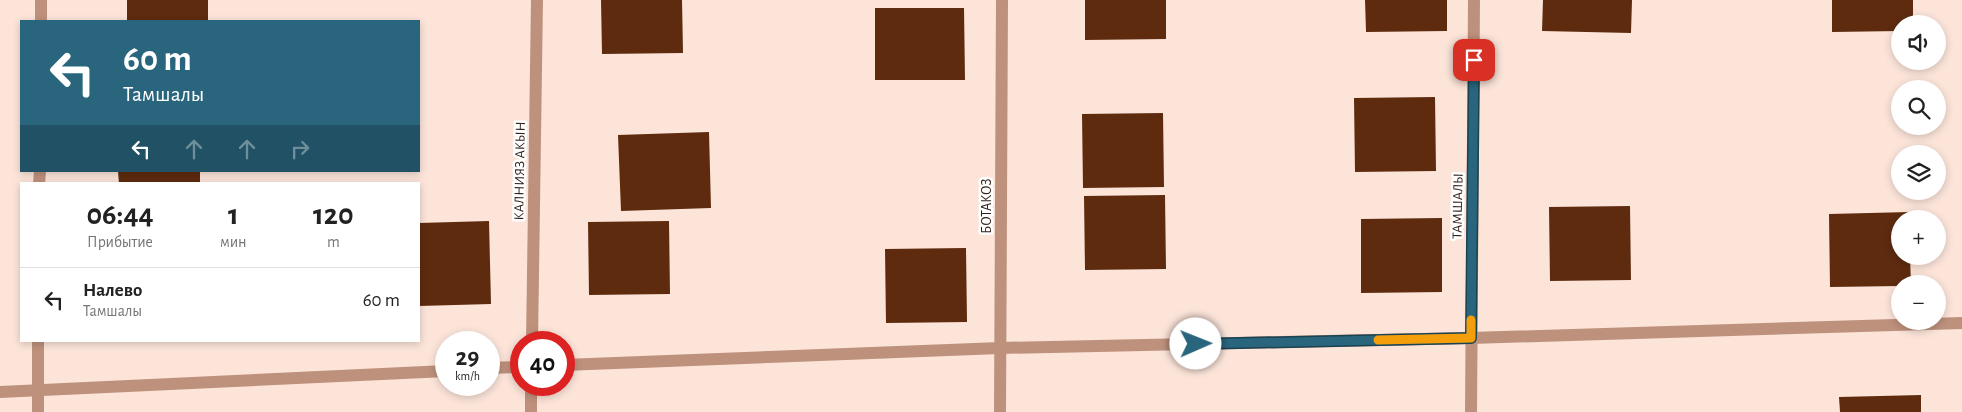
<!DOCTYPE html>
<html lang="ru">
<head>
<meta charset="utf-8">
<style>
	:root { --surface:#fff; --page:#f6f6f6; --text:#222; --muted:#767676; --line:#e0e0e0 }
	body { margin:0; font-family:"Alegreya Sans",sans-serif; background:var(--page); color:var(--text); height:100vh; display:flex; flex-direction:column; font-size:19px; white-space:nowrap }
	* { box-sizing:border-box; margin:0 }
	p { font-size:16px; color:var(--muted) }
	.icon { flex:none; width:28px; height:28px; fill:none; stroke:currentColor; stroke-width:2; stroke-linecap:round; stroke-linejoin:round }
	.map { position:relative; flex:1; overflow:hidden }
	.drawer { position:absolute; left:20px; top:182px; width:400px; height:160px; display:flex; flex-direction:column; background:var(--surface); border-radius:0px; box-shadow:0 2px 8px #0003 }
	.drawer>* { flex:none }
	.hud { position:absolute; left:20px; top:20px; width:400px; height:152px; border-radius:0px; box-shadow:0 2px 8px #0003; background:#29667d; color:#fff; overflow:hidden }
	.tools { position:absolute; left:1891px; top:15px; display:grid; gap:10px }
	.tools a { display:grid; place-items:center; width:55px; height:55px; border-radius:50%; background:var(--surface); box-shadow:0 2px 8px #0003; font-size:25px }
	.speed { position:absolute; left:435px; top:331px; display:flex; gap:10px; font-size:25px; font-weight:700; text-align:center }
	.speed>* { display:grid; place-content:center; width:65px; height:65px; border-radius:50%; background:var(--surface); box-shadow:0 2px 8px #0003; line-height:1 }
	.speed small { font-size:12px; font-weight:400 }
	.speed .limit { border:8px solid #d22; background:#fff; color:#111 }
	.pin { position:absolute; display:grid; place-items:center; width:42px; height:42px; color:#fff; margin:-21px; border-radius:10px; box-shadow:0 2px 8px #0006 }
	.me { position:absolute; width:55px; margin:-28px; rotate:89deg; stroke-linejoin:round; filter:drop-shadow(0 0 4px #0008) }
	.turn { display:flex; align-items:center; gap:18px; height:105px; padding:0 20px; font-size:22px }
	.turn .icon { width:65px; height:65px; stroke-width:2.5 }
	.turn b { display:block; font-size:35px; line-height:42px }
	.lanes { display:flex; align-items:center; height:48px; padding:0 20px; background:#0003; justify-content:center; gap:25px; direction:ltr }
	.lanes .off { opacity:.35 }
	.eta { display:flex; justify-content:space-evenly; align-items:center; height:85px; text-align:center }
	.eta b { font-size:30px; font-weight:700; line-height:35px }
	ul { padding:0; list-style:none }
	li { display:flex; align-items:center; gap:15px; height:65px; padding:0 20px; border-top:1px solid var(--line) }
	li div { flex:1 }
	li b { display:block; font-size:19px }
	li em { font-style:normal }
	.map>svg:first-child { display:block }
</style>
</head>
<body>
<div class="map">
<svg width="1962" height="412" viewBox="0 0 1962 412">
	<rect width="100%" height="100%" fill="#fce4d9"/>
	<g fill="#5e2b0f">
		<rect x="127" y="0" width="81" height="21"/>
		<path d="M 601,0 L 682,0 L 683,53 L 602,54 Z"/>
		<path d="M 1085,0 L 1166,0 L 1166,39 L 1085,40 Z"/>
		<path d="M 1365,0 L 1447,0 L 1447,31 L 1366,32 Z"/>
		<path d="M 1543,0 L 1632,0 L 1631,33 L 1542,31 Z"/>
		<path d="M 1832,0 L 1913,0 L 1913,24 L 1900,24 L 1900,31 L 1832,32 Z"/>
		<path d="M 875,8 L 964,8 L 965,80 L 875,80 Z"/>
		<path d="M 1435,97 L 1436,171 L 1355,172 L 1354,98 Z"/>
		<path d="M 1163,113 L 1164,187 L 1083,188 L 1082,114 Z"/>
		<path d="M 709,132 L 711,208 L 621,211 L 618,135 Z"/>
		<path d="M 118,171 L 200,171 L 200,184 L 119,184 Z"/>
		<path d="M 1165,195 L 1166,269 L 1085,270 L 1084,196 Z"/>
		<path d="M 1630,206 L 1631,280 L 1550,281 L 1549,207 Z"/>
		<path d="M 1910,212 L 1910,219 L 1900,219 L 1900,256 L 1910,256 L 1911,284 L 1900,284 L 1900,286 L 1830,287 L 1829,214 Z"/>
		<path d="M 1442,218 L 1442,292 L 1361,293 L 1361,219 Z"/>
		<path d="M 489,221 L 491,304 L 419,306 L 419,223 Z"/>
		<path d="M 669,221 L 670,294 L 589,295 L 588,222 Z"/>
		<path d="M 966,248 L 967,322 L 886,323 L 885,249 Z"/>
		<path d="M 1921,395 L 1921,412 L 1840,412 L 1839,397 Z"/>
	</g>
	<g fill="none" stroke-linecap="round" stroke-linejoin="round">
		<g stroke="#be917c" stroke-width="12">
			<path d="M 41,21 L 41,0"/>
			<path d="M 39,184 L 40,171"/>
			<path d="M 532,342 L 537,0"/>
			<path d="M 564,365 L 1000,348 L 1471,338 L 1962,323"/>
			<path d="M 489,368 L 521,367"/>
			<path d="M 0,392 L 446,371"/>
			<path d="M 38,412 L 38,341"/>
			<path d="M 531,412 L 531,385"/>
			<path d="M 1000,412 L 1002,0"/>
			<path d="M 1471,412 L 1474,0"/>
		</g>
	</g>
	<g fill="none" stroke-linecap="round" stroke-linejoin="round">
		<defs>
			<path id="route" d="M 1196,344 L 1471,338 L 1474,60"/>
		</defs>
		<use href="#route" stroke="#1b4251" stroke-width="12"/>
		<use href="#route" stroke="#29667d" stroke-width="9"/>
		<path stroke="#f59e0b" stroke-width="9" d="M 1378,340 L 1471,338 L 1471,320"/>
	</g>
	<g text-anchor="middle" stroke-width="5" stroke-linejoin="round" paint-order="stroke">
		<g font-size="14" fill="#30221b" stroke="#fff">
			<text transform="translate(519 171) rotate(-89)" y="5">КАЛНИЯЗ АКЫН</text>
			<text transform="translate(986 206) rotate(-90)" y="5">БОТАКОЗ</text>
			<text transform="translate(1457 206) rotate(-89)" y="5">ТАМШАЛЫ</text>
		</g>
	</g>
</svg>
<div class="tools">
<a><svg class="icon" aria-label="sound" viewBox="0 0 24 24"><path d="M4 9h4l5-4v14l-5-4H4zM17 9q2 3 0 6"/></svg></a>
<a><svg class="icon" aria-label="search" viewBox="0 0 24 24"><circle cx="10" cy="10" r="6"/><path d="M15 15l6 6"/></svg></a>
<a><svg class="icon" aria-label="layers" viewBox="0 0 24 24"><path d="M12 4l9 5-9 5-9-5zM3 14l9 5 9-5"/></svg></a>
<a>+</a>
<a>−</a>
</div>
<div class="speed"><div>29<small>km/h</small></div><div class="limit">40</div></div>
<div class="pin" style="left:1474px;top:60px;background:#d93025"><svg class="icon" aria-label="arrive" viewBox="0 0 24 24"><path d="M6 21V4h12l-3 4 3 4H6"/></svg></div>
<svg class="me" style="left:1196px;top:344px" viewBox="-20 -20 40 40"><circle r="19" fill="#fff"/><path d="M0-13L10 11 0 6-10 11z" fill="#29667d"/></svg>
<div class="hud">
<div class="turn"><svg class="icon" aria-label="left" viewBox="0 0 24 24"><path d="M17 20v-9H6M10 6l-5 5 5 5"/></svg><div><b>60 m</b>Тамшалы</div></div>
<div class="lanes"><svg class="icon" aria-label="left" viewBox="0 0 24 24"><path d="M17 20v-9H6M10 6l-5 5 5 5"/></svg><svg class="icon off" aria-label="ahead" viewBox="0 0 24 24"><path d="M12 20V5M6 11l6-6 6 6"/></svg><svg class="icon off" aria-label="ahead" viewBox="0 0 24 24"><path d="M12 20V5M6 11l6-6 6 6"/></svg><svg class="icon off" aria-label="right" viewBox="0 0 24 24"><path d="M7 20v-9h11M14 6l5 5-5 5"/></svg></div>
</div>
<section class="drawer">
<div class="eta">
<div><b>06:44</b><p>Прибытие</p></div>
<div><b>1</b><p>мин</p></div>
<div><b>120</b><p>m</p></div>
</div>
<ul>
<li><svg class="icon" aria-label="left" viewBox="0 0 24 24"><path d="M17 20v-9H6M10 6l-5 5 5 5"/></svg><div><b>Налево</b><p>Тамшалы</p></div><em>60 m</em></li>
</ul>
</section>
</div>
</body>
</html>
